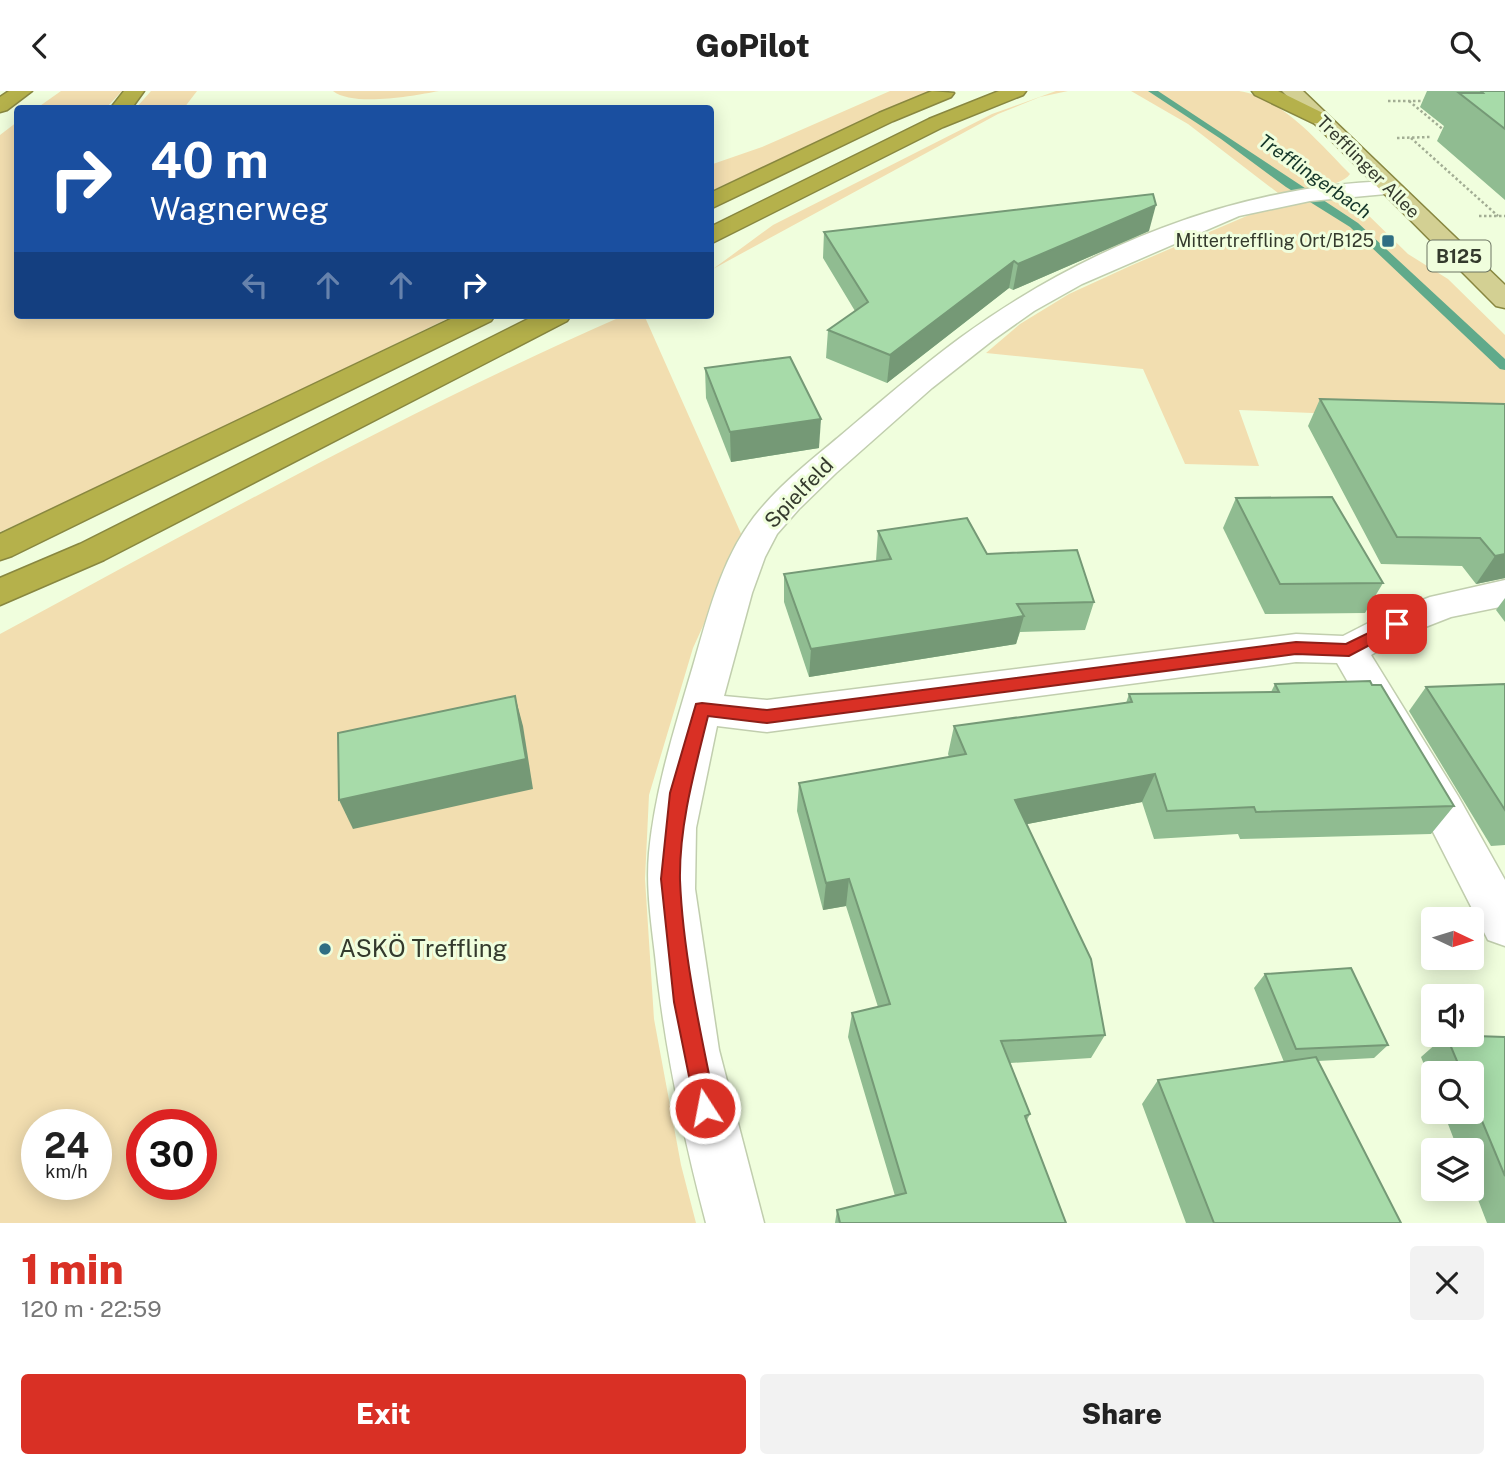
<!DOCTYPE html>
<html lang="en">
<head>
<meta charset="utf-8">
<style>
	:root { --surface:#fff; --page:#f2f2f2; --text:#222; --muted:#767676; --accent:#d93025 }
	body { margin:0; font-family:"Public Sans",sans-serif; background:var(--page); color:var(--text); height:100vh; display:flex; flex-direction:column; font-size:26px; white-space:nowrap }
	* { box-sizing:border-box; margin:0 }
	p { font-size:23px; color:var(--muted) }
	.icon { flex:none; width:38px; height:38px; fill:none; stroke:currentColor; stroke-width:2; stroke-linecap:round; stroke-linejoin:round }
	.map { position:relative; height:1132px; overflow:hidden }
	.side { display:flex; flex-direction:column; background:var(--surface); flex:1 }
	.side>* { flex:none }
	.hud { position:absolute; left:14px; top:14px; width:700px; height:214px; border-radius:7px; box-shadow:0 4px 18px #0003; background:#1a4fa0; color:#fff; overflow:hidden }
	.needle { width:46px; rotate:94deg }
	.fabs { position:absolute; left:1421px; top:816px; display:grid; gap:14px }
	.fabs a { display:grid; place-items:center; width:63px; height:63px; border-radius:7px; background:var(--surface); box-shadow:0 4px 18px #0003; font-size:35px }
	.speed { position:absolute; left:21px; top:1018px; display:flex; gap:14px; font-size:35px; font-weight:700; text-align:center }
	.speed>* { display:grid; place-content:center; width:91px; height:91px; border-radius:50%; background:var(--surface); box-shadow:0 4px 18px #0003; line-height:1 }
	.speed small { font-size:18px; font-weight:400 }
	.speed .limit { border:10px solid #d22; background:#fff; color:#111 }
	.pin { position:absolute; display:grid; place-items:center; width:60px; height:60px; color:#fff; margin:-30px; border-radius:14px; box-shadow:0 4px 10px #0006 }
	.me { position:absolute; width:77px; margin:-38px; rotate:349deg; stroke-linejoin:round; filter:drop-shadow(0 0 5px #0008) }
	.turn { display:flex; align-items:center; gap:24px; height:147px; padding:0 21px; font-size:32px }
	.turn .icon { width:91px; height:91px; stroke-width:2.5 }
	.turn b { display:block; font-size:49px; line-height:60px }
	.lanes { display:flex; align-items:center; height:66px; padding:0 21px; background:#0003; justify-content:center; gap:35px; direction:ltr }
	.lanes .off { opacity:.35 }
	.round { display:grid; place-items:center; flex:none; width:74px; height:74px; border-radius:7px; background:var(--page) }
	.summary { display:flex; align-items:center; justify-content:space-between; height:119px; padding:0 21px }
	h1 { font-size:42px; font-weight:800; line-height:52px; color:var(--accent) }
	.primary-button { display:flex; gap:14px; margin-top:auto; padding:14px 21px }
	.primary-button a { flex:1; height:80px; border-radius:7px; background:var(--accent); color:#fff; font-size:28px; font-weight:800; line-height:80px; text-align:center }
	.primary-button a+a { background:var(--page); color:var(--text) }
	header { display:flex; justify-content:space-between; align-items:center; height:91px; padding:0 21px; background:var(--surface); font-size:32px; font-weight:800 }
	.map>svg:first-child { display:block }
</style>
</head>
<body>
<header><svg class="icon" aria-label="back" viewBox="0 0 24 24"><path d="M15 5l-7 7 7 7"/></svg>GoPilot<svg class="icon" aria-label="search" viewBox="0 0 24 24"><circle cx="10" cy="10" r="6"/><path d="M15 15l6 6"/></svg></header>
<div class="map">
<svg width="1505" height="1132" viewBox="0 0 1505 1132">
	<rect width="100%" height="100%" fill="#f0fedd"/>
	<g fill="#f2deb0" fill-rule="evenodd">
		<path d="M 61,0 L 122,0 L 106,17 L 37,17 Z"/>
		<path d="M 151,0 L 197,0 L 184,17 L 136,17 Z"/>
		<path d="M 333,0 L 439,0 C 413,5 353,16 333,0 Z"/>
		<path d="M 890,0 L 931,0 L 711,100 L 710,74 L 762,56 Z"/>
		<path d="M 1056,0 L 1068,0 L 1040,6 L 998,23 L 713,178 L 773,134 L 992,23 Z"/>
		<path d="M 1131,0 C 1166,0 1204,0 1239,0 C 1282,6 1321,54 1350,83 C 1339,98 1297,98 1278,102 L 1188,33 Z"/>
		<path d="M 17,31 L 18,224 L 455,224 L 119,387 L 0,441 L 0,44 Z"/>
		<path d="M 1340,104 L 1363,119 L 1408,163 L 1448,188 L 1505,244 L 1505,330 L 1239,319 L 1259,375 L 1185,373 L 1143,278 L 986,262 L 1020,233 L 1069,203 L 1130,175 L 1256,121 Z"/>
		<path d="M 625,224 L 644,224 L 743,447 L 693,557 L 649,704 L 645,788 L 654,928 L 681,1074 L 696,1132 L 0,1132 L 0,543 C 206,432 410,318 625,224 ZM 37,1034 L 96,1034 L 96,1094 L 37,1094 ZM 142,1034 L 201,1034 L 201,1094 L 142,1094 Z"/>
	</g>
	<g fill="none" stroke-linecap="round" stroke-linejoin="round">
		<path fill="#60aa8b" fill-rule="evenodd" d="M 1148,0 L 1158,0 L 1358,132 L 1505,268 L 1505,279 L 1500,278 L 1350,136 L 1286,96 L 1221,48 Z"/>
		<defs>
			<path id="minor" d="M 1389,90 L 1397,92 L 1400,97 L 1397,102 L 1310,110 L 1239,125 L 1082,193 L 1034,220 L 993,249 L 932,297 L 836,382 L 799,418 L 777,443 L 765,466 L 752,502 L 724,605 L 767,609 L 1296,543 L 1343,545 L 1384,524 L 1430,506 L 1505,489 L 1505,515 L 1451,526 L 1410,542 L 1371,564 L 1458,705 L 1505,789 L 1505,855 L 1488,849 L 1428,731 L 1337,572 L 1296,571 L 767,641 L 717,635 L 696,737 L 695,798 L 719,959 L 764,1132 L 706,1132 C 683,1044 664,955 655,864 C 651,830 646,796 649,762 C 655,698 675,636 693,575 C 708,524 721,469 754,426 C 778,395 810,370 840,345 C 879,312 918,278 960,247 C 1083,157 1235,95 1389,90 Z"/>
			<path id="major" d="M 1282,0 L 1303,0 L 1505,194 L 1505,217 L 1496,215 Z"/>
			<g id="highway">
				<path d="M 9,0 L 32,0 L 7,19 L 0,21 L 0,6 Z"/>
				<path d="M 124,0 L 144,0 L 131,18 L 110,18 Z"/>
				<path d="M 932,0 L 954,2 L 951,6 L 893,30 L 710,118 L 710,102 L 879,22 Z"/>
				<path d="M 999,0 L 1026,0 L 1023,4 L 943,36 L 710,153 L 710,136 L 929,28 Z"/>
				<path d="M 1252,0 L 1278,0 L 1327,24 L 1330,28 L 1327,32 L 1313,32 L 1255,4 Z"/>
				<path d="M 459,224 L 495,224 L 491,230 L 12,465 L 0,469 L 0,443 Z"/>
				<path d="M 536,224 L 571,224 L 567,230 L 104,469 L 0,514 L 0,487 L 80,453 Z"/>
			</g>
		</defs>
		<use href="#minor" stroke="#c1ceae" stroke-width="3"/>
		<use href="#major" stroke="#888740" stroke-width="3"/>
		<use href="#highway" stroke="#888740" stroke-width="3"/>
		<g stroke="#a2ad94" stroke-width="2.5" stroke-dasharray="2.5 2.5" stroke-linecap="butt">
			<path d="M 1388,10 L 1427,10"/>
			<path d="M 1409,10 L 1445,40"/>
			<path d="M 1397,47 L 1430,46"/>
			<path d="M 1411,47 L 1498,125"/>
			<path d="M 1479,125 L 1505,125"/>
		</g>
		<use href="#minor" fill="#fff" fill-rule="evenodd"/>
		<use href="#major" fill="#d3d093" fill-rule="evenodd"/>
		<use href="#highway" fill="#b5b14b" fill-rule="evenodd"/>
	</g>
	<g fill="#90bc91">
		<path d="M 1427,0 L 1505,0 L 1505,109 L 1437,50 L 1444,35 L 1420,16 Z"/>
		<path d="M 1149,140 L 1013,199 L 1009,197 L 887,292 L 826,267 L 828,239 L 855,220 L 823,167 L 824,141 Z"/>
		<path d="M 705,277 L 819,357 L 731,371 L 706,307 Z"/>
		<path d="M 1320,308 L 1505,313 L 1505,487 L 1476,493 L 1462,475 L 1381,473 L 1308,335 Z"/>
		<path d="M 1236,407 L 1383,492 L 1365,522 L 1265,523 L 1223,437 Z"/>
		<path d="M 878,440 L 987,463 L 1094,511 L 1085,539 L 1020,541 L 1016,553 L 809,586 L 784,511 L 784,483 L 876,470 Z"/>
		<path d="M 1505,507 L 1505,531 L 1496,519 Z"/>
		<path d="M 1275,593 L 1454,715 L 1431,743 L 1240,748 L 1238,743 L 1154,748 L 1142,711 L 1027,733 L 1105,944 L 1091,967 L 1010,972 L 1030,1023 L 1027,1029 L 1066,1132 L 835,1132 L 837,1119 L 895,1105 L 848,946 L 852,922 L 878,916 L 846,815 L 823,819 L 797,720 L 799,692 L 949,666 L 948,663 L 954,635 L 1126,612 L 1129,603 L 1271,601 Z"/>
		<path d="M 1505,593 L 1505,754 L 1491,755 L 1409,620 L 1426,596 Z"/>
		<path d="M 1265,883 L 1388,954 L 1374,967 L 1318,970 L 1401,1132 L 1186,1132 L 1142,1013 L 1158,989 L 1284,971 L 1254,897 Z"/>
		<path d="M 1446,944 L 1505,946 L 1505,1132 L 1487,1132 L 1472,1093 L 1472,1059 L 1458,1059 L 1443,1020 L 1472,1020 L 1472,982 L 1433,982 L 1433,996 L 1421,966 Z"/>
	</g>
	<g fill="#759976">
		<path d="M 1156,114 L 1149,140 L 1013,199 L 1018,173 Z"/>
		<path d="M 1014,170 L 1009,197 L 887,292 L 890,264 Z"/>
		<path d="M 821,328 L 819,357 L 731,371 L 730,341 Z"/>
		<path d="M 1505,463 L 1505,487 L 1476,493 L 1495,465 Z"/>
		<path d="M 1024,525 L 1016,553 L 809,586 L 811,558 Z"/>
		<path d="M 515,605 L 523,635 L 533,698 L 353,738 L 339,709 Z"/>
		<path d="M 1155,683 L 1142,711 L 1007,737 L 1015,709 Z"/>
		<path d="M 849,788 L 846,815 L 823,819 L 826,792 Z"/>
	</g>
	<g fill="#a7dba9" stroke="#759976" stroke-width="2">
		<path d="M 1481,0 L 1505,0 L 1505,38 L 1459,2 L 1483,2 Z"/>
		<path d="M 1153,103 L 1156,114 L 1018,173 L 1014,170 L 890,264 L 828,239 L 868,211 L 824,141 Z"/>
		<path d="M 790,266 L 821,328 L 730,341 L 705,277 Z"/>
		<path d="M 1320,308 L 1505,313 L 1505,463 L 1495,465 L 1480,447 L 1397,446 Z"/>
		<path d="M 1332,406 L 1383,492 L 1280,493 L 1236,407 Z"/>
		<path d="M 967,427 L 987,463 L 1077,459 L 1094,511 L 1017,513 L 1024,525 L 811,558 L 784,483 L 891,468 L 878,440 Z"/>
		<path d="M 1370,590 L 1372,594 L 1381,594 L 1454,715 L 1256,721 L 1254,716 L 1167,720 L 1155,683 L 1015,709 L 1091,868 L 1105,944 L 1001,950 L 1030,1023 L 1025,1025 L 1066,1132 L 840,1132 L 837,1119 L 906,1102 L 852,922 L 890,913 L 849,788 L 826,792 L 799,692 L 966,663 L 954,635 L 1132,611 L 1129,603 L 1279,601 L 1275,593 Z"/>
		<path d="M 1505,593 L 1505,719 L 1426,596 Z"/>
		<path d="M 515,605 L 526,668 L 339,709 L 338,642 Z"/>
		<path d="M 1351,877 L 1388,954 L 1296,958 L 1265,883 Z"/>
		<path d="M 1446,944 L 1505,946 L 1505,1085 L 1472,1006 L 1472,982 L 1462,982 Z"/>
		<path d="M 1316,966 L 1401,1132 L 1214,1132 L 1158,989 Z"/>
	</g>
	<path fill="#d93025" stroke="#8d1f18" stroke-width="2" d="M 1397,528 L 1402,530 L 1405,533 L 1402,537 L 1349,565 L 1296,563 L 767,632 L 708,625 C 695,678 679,734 680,789 C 683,864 701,944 716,1017 L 713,1025 L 705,1028 L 697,1025 L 674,911 L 661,788 L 670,702 L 696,613 L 702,612 L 767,619 L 1296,551 L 1346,553 Z"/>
	<g fill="#2f6e83" stroke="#f0fedd" stroke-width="2.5">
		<rect x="1381" y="143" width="14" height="14" rx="3.5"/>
		<circle cx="325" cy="858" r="7"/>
	</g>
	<g text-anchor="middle" stroke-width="6" stroke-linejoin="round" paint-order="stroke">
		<g font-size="18" fill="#343a2d" stroke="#f0fedd">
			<text transform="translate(1368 76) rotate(45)" y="6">Trefflinger Allee</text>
		</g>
		<g font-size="18" fill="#343a2d" stroke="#f0fedd" text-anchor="end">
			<text x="1374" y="156">Mittertreffling Ort/B125</text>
		</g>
		<g font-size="19" font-style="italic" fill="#133528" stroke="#f0fedd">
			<text transform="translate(1315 85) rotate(35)" y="7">Trefflingerbach</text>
		</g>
		<rect fill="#f0fedd" stroke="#6c7562" stroke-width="2" x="1427.5" y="149.5" width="63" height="31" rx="5"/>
		<g font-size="19" font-weight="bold" fill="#343a2d">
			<text x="1459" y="172">B125</text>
		</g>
		<g font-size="21" fill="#343a2d" stroke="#f0fedd">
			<text transform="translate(799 402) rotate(-46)" y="7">Spielfeld</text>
		</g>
		<g font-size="24" fill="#343a2d" stroke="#f0fedd" text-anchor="start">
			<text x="339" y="866">ASKÖ Treffling</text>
		</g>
	</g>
</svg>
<div class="fabs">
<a><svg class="needle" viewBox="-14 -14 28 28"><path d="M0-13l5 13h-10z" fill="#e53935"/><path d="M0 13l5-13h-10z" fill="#767676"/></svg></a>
<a><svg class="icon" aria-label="sound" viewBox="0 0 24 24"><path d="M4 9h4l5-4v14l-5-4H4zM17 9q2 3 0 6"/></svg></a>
<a><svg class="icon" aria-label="search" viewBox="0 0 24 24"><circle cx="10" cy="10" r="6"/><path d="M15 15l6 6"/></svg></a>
<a><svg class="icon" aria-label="layers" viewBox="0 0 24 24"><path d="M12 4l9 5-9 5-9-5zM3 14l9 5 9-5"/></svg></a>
</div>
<div class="speed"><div>24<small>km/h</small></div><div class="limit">30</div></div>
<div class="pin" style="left:1397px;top:533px;background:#d93025"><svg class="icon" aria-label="arrive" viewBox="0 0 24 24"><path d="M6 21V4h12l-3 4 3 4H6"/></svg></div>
<svg class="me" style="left:705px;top:1017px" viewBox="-20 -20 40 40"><circle r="17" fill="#d93025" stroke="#fff" stroke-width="3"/><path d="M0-11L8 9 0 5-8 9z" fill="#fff"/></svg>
<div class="hud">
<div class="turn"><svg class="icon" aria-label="right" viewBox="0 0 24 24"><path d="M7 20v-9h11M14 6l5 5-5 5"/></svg><div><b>40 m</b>Wagnerweg</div></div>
<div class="lanes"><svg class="icon off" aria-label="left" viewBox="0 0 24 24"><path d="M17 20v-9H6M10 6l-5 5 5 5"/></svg><svg class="icon off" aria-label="ahead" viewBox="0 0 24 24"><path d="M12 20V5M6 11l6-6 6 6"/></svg><svg class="icon off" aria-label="ahead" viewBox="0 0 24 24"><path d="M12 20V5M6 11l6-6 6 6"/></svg><svg class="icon" aria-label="right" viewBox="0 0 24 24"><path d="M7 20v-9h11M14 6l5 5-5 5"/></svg></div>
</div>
</div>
<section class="side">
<div class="summary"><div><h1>1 min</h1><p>120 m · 22:59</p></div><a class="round"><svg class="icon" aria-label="close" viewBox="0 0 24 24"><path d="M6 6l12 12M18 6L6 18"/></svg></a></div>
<div class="primary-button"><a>Exit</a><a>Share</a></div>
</section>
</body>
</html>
